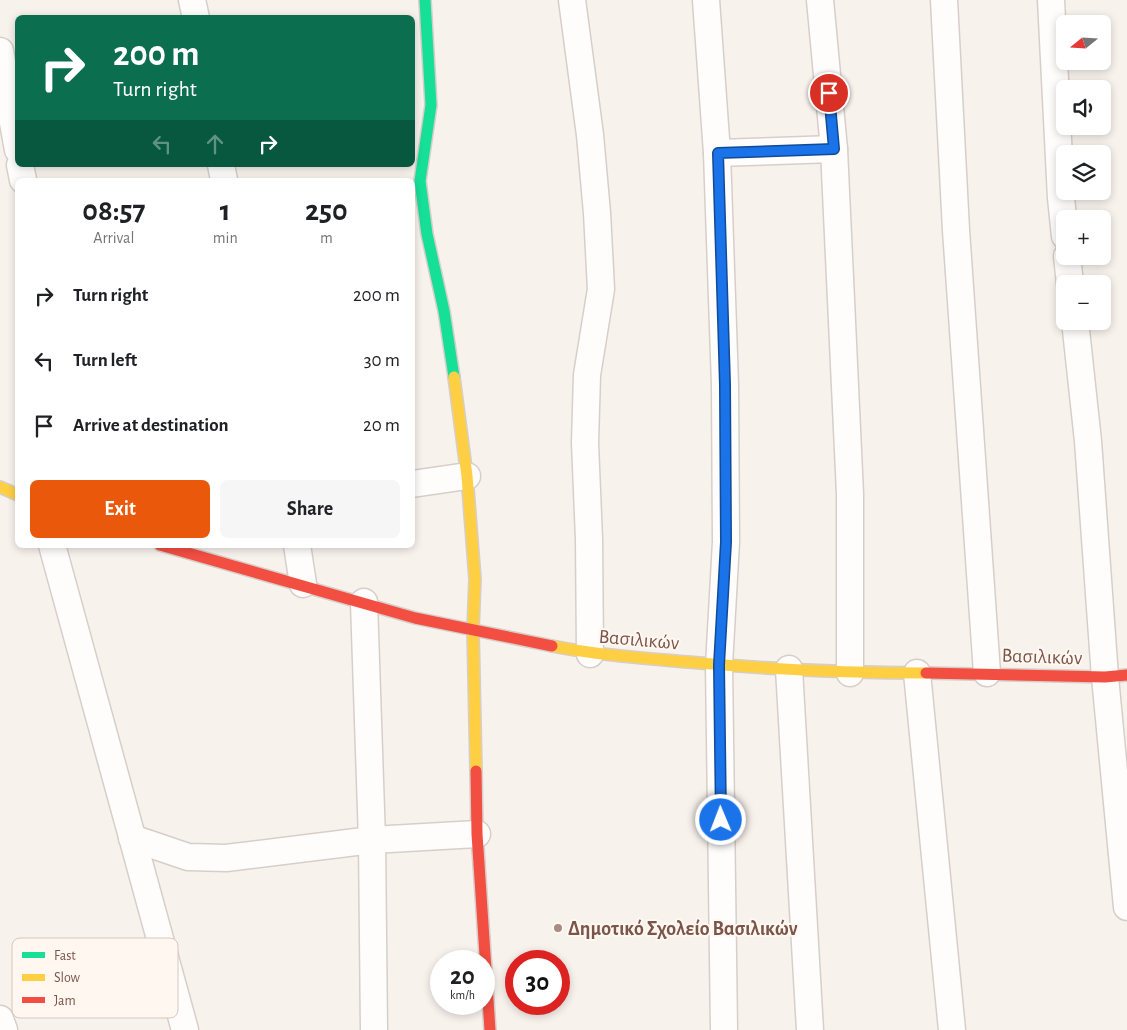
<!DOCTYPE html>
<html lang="en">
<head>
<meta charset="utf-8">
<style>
	:root { --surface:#fff; --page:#f6f6f6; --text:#202124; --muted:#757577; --accent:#ea580c }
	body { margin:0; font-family:"Alegreya Sans",sans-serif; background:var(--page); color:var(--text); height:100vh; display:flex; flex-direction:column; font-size:19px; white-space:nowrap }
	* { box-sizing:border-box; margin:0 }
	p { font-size:16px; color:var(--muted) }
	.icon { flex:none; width:28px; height:28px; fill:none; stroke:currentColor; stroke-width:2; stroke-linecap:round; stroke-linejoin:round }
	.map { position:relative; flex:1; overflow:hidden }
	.panel { position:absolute; left:15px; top:178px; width:400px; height:370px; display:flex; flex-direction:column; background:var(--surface); border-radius:8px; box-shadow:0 2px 8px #0003 }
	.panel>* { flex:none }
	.guide { position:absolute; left:15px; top:15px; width:400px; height:152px; border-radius:8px; box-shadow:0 2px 8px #0003; background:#0b6e4f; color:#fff; overflow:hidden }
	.needle { width:32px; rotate:252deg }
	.fabs { position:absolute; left:1056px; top:15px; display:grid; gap:10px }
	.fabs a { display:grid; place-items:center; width:55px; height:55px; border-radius:8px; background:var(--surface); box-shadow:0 2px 8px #0003; font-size:25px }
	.speed { position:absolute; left:430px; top:950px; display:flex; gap:10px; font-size:25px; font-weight:700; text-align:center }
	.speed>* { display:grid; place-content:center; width:65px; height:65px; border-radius:50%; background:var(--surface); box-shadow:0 2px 8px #0003; line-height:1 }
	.speed small { font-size:12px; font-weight:400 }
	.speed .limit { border:8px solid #d22; background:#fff; color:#111 }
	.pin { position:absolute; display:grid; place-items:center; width:42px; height:42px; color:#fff; margin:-21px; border:2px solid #fff; border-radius:50%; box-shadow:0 1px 5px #0007 }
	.me { position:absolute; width:55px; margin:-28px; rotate:359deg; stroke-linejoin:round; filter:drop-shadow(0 0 4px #0008) }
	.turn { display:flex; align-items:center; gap:18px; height:105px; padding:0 15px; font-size:22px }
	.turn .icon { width:65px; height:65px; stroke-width:2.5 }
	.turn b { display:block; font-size:35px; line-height:42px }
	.lanes { display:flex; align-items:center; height:48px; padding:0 15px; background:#0003; justify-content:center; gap:25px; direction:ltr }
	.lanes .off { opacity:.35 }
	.eta { display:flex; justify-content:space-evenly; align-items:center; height:85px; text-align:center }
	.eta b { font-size:30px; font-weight:600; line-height:35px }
	.primary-button { display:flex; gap:10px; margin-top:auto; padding:10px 15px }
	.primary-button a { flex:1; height:58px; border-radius:8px; background:var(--accent); color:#fff; font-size:20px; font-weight:600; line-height:58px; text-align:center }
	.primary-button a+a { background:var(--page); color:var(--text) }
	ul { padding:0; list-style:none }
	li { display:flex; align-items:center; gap:15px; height:65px; padding:0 15px }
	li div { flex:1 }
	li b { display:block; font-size:19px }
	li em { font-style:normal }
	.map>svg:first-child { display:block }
</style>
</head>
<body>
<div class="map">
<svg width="1127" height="1030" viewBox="0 0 1127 1030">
	<rect width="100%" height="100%" fill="#f8f2ed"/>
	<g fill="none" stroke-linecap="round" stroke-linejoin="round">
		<defs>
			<g id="street">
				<path d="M 192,0 L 196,18"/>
				<path d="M 572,0 L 590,135 L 597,213 L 601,289 L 587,375 L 585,443 L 589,539 L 590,654"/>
				<path d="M 706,0 L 717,153 L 725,385 L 726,542 L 719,665 L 724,1030"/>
				<path d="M 820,0 L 834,149 L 850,494 L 850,673"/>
				<path d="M 944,0 L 956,230 L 987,673"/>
				<path d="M 1051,0 L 1061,198 L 1065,236"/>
				<path d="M 0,51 L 18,150"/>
				<path d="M 717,153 L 834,149"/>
				<path d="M 20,165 L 23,180"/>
				<path d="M 221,165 L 224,180"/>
				<path d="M 1067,256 L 1070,284"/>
				<path d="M 1075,321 L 1088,441 L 1105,677 L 1127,907"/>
				<path d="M 412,484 L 467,476"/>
				<path d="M 52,545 L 185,1030"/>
				<path d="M 297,545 L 303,584"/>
				<path d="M 364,602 L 372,840 L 374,1030"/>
				<path d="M 789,669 L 810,1030"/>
				<path d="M 917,673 L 952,1030"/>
				<path d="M 132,838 L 188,857 L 226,858 L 372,840 L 477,834"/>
				<path d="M 0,1019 L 4,1030"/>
			</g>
			<path id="fast" d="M 425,0 L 431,105 L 420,181 L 427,234 L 444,311 L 454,377"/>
			<g id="slow">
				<path d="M 454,377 L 467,476 L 475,579 L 473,630 L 476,771"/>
				<path d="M 0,487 L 18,495"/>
				<path d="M 552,646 C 597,655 642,658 688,662 C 767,669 847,673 926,673"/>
			</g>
			<g id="jam">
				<path d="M 160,545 L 415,618 L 552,646"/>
				<path d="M 926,673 L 1105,677 L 1127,675"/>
				<path d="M 476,771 L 477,834 L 490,1030"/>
			</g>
		</defs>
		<use href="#street" stroke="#d7ceca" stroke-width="29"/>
		<use href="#fast" stroke="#d8cec9" stroke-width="14"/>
		<use href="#slow" stroke="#d8cec9" stroke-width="14"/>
		<use href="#jam" stroke="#d8cec9" stroke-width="14"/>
		<use href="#street" stroke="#fefdfc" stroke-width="26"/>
		<use href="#fast" stroke="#16e098" stroke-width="11"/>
		<use href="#slow" stroke="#ffcf43" stroke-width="11"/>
		<use href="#jam" stroke="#f24e42" stroke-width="11"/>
	</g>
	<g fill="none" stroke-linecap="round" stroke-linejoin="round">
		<defs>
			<path id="route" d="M 721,820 L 719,665 L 726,542 L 725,385 L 718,153 L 834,149 L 829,93"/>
		</defs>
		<use href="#route" stroke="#114b97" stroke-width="12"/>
		<use href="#route" stroke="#1a73e8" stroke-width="9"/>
	</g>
	<circle fill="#a68c83" stroke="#fff7f0" stroke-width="2" cx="558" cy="928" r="5"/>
	<g text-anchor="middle" stroke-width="4" stroke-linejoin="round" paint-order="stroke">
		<g font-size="20" fill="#7a554a" stroke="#fff7f0">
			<text transform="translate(639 639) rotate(5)" y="7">Βασιλικών</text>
			<text transform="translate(1042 656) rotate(2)" y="7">Βασιλικών</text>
		</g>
		<g font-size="20" font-weight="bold" fill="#7a554a" stroke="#fff7f0" text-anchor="start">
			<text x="568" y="935">Δημοτικό Σχολείο Βασιλικών</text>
		</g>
	</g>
	<rect x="12" y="938" width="166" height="80" rx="8" fill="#fff7f0" stroke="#d7c6be" stroke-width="1"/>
	<rect x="22" y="952" width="23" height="6" fill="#16e098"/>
	<rect x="22" y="974" width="23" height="7" fill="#ffcf43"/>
	<rect x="22" y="997" width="23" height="6" fill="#f24e42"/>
	<g font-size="14" fill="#7a554a">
		<text x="54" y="960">Fast</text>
		<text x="54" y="982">Slow</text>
		<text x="54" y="1005">Jam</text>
	</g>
</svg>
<div class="fabs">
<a><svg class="needle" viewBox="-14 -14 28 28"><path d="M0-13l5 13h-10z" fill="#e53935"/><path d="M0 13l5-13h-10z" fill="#757577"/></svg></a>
<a><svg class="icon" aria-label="sound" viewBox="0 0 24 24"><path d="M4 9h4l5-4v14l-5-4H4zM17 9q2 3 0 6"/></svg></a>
<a><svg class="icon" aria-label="layers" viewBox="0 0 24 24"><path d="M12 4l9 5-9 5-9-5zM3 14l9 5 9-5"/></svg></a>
<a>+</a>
<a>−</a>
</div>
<div class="speed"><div>20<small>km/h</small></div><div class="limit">30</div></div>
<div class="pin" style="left:829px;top:93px;background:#d93025"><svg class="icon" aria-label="arrive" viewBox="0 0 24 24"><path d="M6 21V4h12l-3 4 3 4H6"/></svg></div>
<svg class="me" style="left:721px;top:820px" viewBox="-20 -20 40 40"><circle r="17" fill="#1a73e8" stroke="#fff" stroke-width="3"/><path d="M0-11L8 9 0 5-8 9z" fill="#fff"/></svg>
<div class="guide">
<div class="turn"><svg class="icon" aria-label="right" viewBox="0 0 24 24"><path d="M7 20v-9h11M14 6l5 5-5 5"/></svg><div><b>200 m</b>Turn right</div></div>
<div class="lanes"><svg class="icon off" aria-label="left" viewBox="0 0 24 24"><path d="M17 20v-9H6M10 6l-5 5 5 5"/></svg><svg class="icon off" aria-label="ahead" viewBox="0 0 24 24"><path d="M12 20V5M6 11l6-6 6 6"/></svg><svg class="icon" aria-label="right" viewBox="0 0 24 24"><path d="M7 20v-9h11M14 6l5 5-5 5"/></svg></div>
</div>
<section class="panel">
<div class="eta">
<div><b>08:57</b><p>Arrival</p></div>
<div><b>1</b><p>min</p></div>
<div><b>250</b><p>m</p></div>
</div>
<ul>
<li><svg class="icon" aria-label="right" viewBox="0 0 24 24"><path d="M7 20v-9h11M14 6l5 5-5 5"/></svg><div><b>Turn right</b></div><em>200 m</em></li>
<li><svg class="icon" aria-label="left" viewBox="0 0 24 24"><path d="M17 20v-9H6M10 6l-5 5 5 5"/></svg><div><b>Turn left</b></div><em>30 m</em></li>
<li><svg class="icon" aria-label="arrive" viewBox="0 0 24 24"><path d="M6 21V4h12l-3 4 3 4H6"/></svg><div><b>Arrive at destination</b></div><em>20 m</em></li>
</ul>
<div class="primary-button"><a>Exit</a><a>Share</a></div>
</section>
</div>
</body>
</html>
